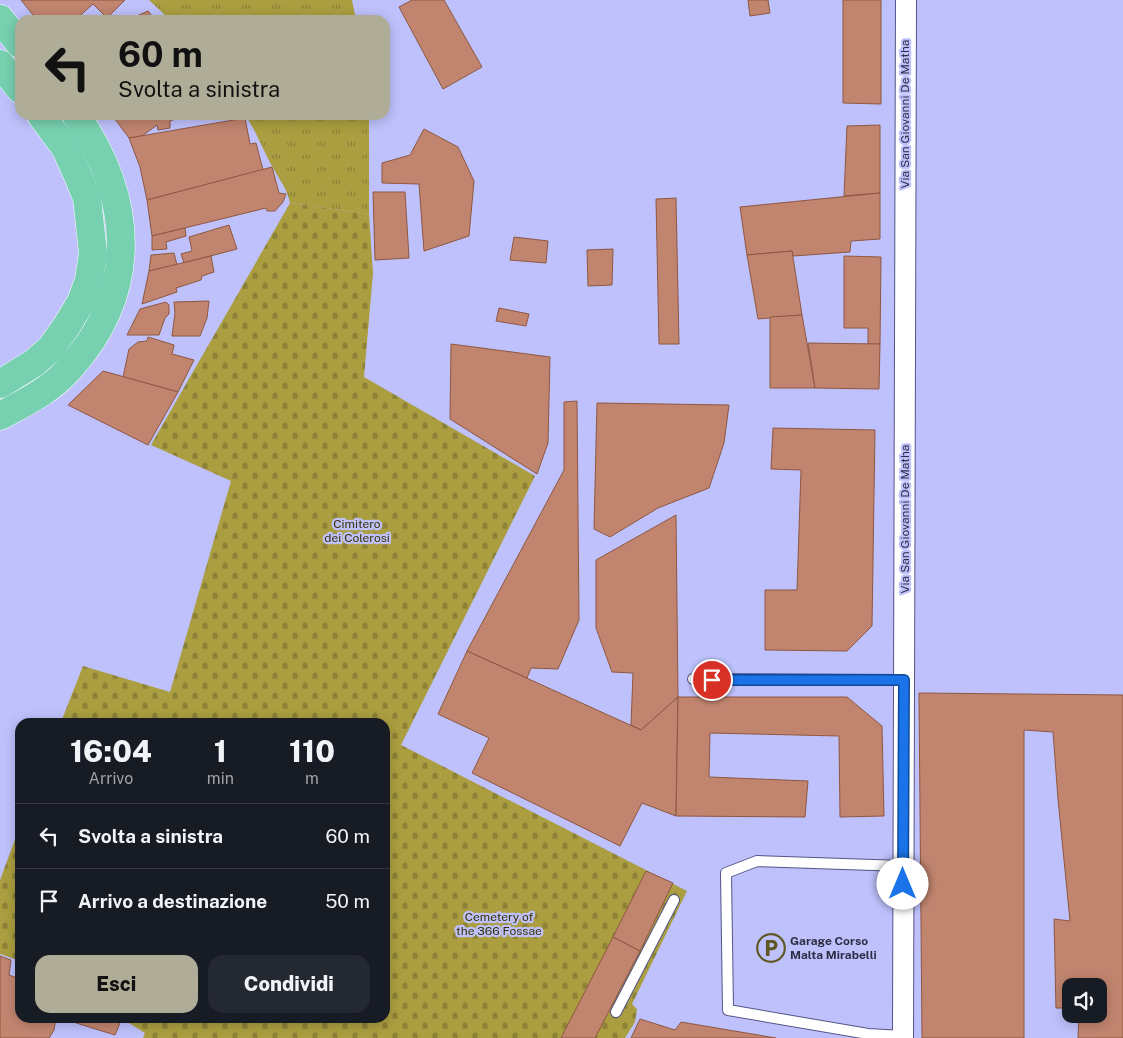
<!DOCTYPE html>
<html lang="it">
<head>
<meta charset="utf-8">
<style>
	:root { --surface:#171b24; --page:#242831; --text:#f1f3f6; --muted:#9ea1a6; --line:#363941; --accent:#afad98 }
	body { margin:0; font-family:"Public Sans",sans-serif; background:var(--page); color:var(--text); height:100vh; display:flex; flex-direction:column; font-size:19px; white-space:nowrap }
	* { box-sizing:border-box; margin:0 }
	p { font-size:16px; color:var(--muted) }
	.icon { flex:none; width:28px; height:28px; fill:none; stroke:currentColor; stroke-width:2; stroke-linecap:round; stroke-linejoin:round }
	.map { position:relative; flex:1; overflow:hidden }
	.panel { position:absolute; left:15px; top:718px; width:375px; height:305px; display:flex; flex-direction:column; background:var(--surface); border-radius:15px; box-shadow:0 2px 12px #0003 }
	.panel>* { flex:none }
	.hud { position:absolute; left:15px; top:15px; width:375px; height:105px; border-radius:15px; box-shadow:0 2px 12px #0003; background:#afad98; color:#111; overflow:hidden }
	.controls { position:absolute; left:1062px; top:978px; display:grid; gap:10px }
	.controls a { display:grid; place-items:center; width:45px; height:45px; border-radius:10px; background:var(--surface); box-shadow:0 2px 12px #0003; font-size:25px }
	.pin { position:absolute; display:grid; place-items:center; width:42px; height:42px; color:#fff; margin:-21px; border:2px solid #fff; border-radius:50%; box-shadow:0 1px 5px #0007 }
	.me { position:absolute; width:55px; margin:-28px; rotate:0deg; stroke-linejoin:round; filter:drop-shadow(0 0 4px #0008) }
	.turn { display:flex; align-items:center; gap:18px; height:105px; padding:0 20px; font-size:22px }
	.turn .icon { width:65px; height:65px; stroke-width:2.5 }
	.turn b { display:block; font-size:35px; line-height:42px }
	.eta { display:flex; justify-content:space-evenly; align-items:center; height:85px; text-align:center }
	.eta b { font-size:30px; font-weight:800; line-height:35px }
	.cta { display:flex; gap:10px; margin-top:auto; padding:10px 20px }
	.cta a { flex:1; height:58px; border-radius:15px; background:var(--accent); color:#111; font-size:20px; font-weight:800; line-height:58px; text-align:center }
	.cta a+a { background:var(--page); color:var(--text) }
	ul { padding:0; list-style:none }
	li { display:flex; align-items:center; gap:15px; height:65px; padding:0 20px; border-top:1px solid var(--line) }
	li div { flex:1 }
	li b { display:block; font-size:19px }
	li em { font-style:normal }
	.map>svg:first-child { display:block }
</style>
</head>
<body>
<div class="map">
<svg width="1123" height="1038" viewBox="0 0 1123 1038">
	<defs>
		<pattern id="grass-tufts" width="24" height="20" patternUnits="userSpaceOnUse" patternTransform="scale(1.25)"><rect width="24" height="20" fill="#ab9e40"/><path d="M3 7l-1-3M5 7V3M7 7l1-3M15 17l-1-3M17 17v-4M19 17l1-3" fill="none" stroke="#8c8137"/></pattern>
		<pattern id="cemetery-stones" width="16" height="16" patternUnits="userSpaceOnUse" patternTransform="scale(1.25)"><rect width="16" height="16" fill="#ab9e40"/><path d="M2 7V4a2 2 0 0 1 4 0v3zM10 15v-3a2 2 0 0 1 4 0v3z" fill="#8c8137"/></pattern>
	</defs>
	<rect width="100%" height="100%" fill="#bec1fb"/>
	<g fill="url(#grass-tufts)">
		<path d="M 149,0 L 352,0 L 356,20 L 170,20 Z"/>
		<path d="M 245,115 L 369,115 L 369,214 L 290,203 C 287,188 280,181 273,168 C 263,151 257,132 245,115 Z"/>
	</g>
	<g fill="url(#cemetery-stones)">
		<path d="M 290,203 L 369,214 L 373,273 L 364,377 L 535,476 L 401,745 L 687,891 L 632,1004 L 637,1009 L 635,1022 L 625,1038 L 143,1038 L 145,1033 L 124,1020 L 125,1018 L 385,1018 L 385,722 L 61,722 L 83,666 L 170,692 L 231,481 L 151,445 Z"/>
		<path d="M 20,826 L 20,961 L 0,954 L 0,880 Z"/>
	</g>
	<g fill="#c1856f" stroke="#8e5741">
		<path d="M 21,0 L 125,0 L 107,18 L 93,4 L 75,20 L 70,20 L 67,18 L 65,20 L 37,20 Z"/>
		<path d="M 412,0 L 444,0 L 482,67 L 443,89 L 399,7 Z"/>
		<path d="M 748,0 L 768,0 L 770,13 L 750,16 Z"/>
		<path d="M 843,0 L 881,0 L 881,104 L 843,103 Z"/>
		<path d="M 148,11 L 155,20 L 128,20 Z"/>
		<path d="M 112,115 L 185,115 L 170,121 L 170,128 L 158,130 L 157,125 L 142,136 L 129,138 Z"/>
		<path d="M 245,118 L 250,144 L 256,143 L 263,170 L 147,200 L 140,167 L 129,138 Z"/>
		<path d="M 880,125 L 880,193 L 844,196 L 847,126 Z"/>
		<path d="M 424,129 L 458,147 L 474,181 L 469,236 L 424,251 L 419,184 L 382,183 L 382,163 L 410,155 Z"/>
		<path d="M 272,167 L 279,193 L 286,194 L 283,202 L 275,211 L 267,211 L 266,208 L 152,236 L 147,200 Z"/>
		<path d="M 373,192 L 405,192 L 409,258 L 375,260 Z"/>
		<path d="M 880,193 L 880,239 L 851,241 L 850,252 L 793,256 L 792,251 L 747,255 L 740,207 Z"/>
		<path d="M 676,198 L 679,344 L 659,344 L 656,199 Z"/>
		<path d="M 229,225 L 237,249 L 184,263 L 181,254 L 192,251 L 189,237 Z"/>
		<path d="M 185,228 L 186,236 L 166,242 L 167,249 L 152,250 L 152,236 Z"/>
		<path d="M 514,237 L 548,241 L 546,263 L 510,260 Z"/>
		<path d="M 613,249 L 612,285 L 588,286 L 587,250 Z"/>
		<path d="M 792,251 L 802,315 L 758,319 L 747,255 Z"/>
		<path d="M 174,253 L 177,265 L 149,271 L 151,255 Z"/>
		<path d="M 211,256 L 214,272 L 202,276 L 201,280 L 176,288 L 177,292 L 142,304 L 149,271 Z"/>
		<path d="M 844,256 L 881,257 L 880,344 L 868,344 L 868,328 L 844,328 Z"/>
		<path d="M 209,301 L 207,318 L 200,336 L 172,336 L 175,313 L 174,302 Z"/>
		<path d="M 166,302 L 169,305 L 169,314 L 165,318 L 159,335 L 127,335 L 140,309 Z"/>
		<path d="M 499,308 L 529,314 L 526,326 L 496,321 Z"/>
		<path d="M 802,315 L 815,388 L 770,388 L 770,317 Z"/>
		<path d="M 148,337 L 174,345 L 172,354 L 194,360 L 178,392 L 123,377 L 129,349 L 138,342 L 147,341 Z"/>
		<path d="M 808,343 L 880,344 L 879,389 L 815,388 Z"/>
		<path d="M 451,344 L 550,357 L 548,443 L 537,474 L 450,419 Z"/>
		<path d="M 103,371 L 178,392 L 148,445 L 68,405 Z"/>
		<path d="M 577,401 L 579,620 L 558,669 L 531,668 L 527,678 L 467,651 L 564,470 L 564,402 Z"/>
		<path d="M 597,403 L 729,405 L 724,443 L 709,488 L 658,508 L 610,537 L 594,529 Z"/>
		<path d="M 773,428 L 875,430 L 872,626 L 847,651 L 765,650 L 765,590 L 797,590 L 801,470 L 771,469 Z"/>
		<path d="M 676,515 L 678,697 L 641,730 L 631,725 L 633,673 L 612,672 L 596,628 L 596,560 Z"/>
		<path d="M 467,651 L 641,730 L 678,697 L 676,816 L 642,803 L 620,846 L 472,773 L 489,738 L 438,714 Z"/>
		<path d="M 919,693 L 1123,695 L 1123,1038 L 1078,1038 L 1079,1014 L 1099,1014 L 1099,986 L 1071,986 L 1071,1008 L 1056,1008 L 1054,919 L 1070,921 L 1058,799 L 1053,732 L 1024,730 L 1024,1038 L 922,1038 Z"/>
		<path d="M 678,697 L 847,697 L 882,726 L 884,816 L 840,817 L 839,736 L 710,733 L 709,777 L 808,781 L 805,817 L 676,816 Z"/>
		<path d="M 646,871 L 673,883 L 640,951 L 613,937 Z"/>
		<path d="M 613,937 L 640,951 L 595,1038 L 561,1038 Z"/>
		<path d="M 0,956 L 11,960 L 9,975 L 20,979 L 20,1018 L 56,1018 L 54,1030 L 49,1038 L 0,1038 Z"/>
		<path d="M 60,1018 L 122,1018 L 115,1035 Z"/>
		<path d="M 640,1019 L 675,1030 L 681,1022 L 776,1038 L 631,1038 Z"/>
	</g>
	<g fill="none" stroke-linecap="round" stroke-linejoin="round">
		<defs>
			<g id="service">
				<path d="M 693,679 L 905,680"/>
				<path d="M 616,1012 L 674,900"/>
				<path d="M 903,1036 L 868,1034 L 728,1010 L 726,873 L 757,861 L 903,866"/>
			</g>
			<path id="minor" d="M 903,1038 L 906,0"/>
			<g id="primary">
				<path d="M 0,19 L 20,44"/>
				<path d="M 0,64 L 20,89"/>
				<path d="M 0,384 L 34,363 L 51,348 L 66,327 L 81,302 L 89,280 L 93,253 L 87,198 L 78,176 L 66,149 L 41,115"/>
				<path d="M 0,416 C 24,403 51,390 69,369 C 140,291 134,199 76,115"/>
			</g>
		</defs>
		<use href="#service" stroke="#545587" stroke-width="12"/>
		<use href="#minor" stroke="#545587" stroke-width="22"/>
		<use href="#primary" stroke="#fff" stroke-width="29"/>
		<use href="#service" stroke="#fff" stroke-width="10"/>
		<use href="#minor" stroke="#fff" stroke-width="20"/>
		<use href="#primary" stroke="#77d0b0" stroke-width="28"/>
	</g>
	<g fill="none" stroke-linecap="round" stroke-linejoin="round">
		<defs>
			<path id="route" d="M 712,680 L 904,680 L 903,884"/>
		</defs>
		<use href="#route" stroke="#114b97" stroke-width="12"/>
		<use href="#route" stroke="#1a73e8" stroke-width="9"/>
	</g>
	<defs>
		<symbol id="parking-ring" viewBox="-11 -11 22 22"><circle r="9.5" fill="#bec1fb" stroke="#5f5824" stroke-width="1.5"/><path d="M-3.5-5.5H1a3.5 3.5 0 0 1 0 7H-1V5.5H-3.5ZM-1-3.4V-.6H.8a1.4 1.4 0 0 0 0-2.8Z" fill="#5f5824"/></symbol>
	</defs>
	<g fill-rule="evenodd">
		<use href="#parking-ring" x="755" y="932" width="32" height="32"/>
	</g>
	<g text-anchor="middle" stroke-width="4.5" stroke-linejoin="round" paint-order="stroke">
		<g font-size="12" fill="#2d2e44" stroke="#bec1fb">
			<text transform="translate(905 114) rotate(-90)" y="4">Via San Giovanni De Matha</text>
			<text transform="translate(905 519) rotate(-90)" y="4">Via San Giovanni De Matha</text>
		</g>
		<g font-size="12" fill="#373101" stroke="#bec1fb">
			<text x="357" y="528">Cimitero<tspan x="357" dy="14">dei Colerosi</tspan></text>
			<text x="499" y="921">Cemetery of<tspan x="499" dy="14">the 366 Fossae</tspan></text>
		</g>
		<g font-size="12" font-weight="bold" fill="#2d2e44" stroke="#bec1fb" text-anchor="start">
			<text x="790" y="945">Garage Corso<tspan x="790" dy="14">Malta Mirabelli</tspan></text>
		</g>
	</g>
</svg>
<div class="controls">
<a><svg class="icon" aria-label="sound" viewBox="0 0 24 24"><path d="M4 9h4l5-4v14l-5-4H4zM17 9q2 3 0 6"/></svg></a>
</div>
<div class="pin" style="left:712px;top:680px;background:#d93025"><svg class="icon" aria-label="arrive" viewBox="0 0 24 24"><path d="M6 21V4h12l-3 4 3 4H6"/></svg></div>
<svg class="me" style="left:903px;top:884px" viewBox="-20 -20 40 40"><circle r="19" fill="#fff"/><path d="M0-13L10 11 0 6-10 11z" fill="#1a73e8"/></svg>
<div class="hud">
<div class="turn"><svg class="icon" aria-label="left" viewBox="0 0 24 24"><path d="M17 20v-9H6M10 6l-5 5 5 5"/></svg><div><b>60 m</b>Svolta a sinistra</div></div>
</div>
<section class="panel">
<div class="eta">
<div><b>16:04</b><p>Arrivo</p></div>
<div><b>1</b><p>min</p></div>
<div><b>110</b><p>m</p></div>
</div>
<ul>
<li><svg class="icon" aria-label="left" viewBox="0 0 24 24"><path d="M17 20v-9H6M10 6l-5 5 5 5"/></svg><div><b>Svolta a sinistra</b></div><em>60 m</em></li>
<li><svg class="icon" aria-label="arrive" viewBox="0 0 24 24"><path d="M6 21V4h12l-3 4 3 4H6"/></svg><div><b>Arrivo a destinazione</b></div><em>50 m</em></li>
</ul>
<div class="cta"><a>Esci</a><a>Condividi</a></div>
</section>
</div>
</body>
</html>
